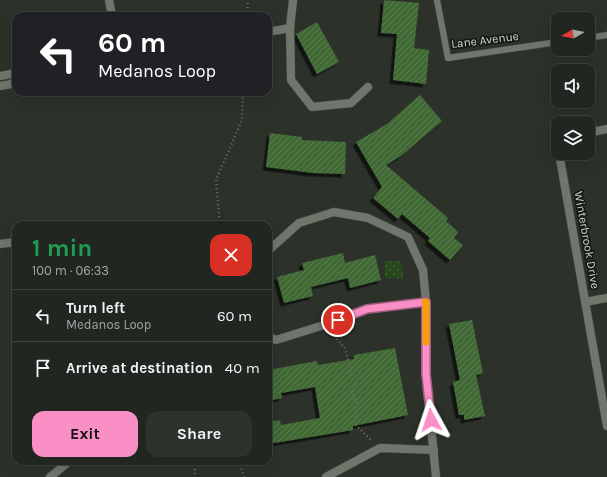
<!DOCTYPE html>
<html lang="en">
<head>
<meta charset="utf-8">
<style>
	:root { --surface:#212620; --page:#2d322d; --text:#f1f3f6; --muted:#a2a5a5; --line:#3e433e; --accent:#fa8fc6 }
	body { margin:0; font-family:Karla,sans-serif; background:var(--page); color:var(--text); height:100vh; display:flex; flex-direction:column; font-size:15px; white-space:nowrap }
	* { box-sizing:border-box; margin:0 }
	p { font-size:13px; color:var(--muted) }
	.icon { flex:none; width:22px; height:22px; fill:none; stroke:currentColor; stroke-width:2; stroke-linecap:round; stroke-linejoin:round }
	.map { position:relative; flex:1; overflow:hidden }
	.panel { position:absolute; left:12px; top:221px; width:260px; height:244px; display:flex; flex-direction:column; background:var(--surface); border-radius:12px; box-shadow:0 4px 16px #0002,0 0 0 1px var(--line) }
	.panel>* { flex:none }
	.banner { position:absolute; left:12px; top:12px; width:260px; height:84px; border-radius:12px; box-shadow:0 4px 16px #0002,0 0 0 1px var(--line); background:#202124; color:#fff; overflow:hidden }
	.needle { width:26px; rotate:260deg }
	.tools { position:absolute; left:551px; top:12px; display:grid; gap:8px }
	.tools a { display:grid; place-items:center; width:44px; height:44px; border-radius:8px; background:var(--surface); box-shadow:0 4px 16px #0002,0 0 0 1px var(--line); font-size:20px }
	.pin { position:absolute; display:grid; place-items:center; width:34px; height:34px; color:#fff; margin:-17px; border:2px solid #fff; border-radius:50%; box-shadow:0 1px 4px #0007 }
	.me { position:absolute; width:44px; margin:-22px; rotate:355deg; stroke-linejoin:round; filter:drop-shadow(0 0 3px #0008) }
	.turn { display:flex; align-items:center; gap:14px; height:84px; padding:0 20px; font-size:18px }
	.turn .icon { width:52px; height:52px; stroke-width:2.5 }
	.turn b { display:block; font-size:28px; line-height:34px }
	.round { display:grid; place-items:center; flex:none; width:42px; height:42px; border-radius:12px; background:var(--page) }
	.summary { display:flex; align-items:center; justify-content:space-between; height:68px; padding:0 20px }
	h1 { font-size:24px; font-weight:700; line-height:30px; color:#1e9e55 }
	.primary-button { display:flex; gap:8px; margin-top:auto; padding:8px 20px }
	.primary-button a { flex:1; height:46px; border-radius:12px; background:var(--accent); color:#111; font-size:16px; font-weight:700; line-height:46px; text-align:center }
	.primary-button a+a { background:var(--page); color:var(--text) }
	ul { padding:0; list-style:none }
	li { display:flex; align-items:center; gap:12px; height:52px; padding:0 20px; border-top:1px solid var(--line) }
	li div { flex:1 }
	li b { display:block; font-size:15px }
	li em { font-style:normal }
	.map>svg:first-child { display:block }
</style>
</head>
<body>
<div class="map">
<svg width="607" height="477" viewBox="0 0 607 477">
	<defs>
		<pattern id="grass-dots" width="8" height="8" patternUnits="userSpaceOnUse"><rect width="8" height="8" fill="#26481b"/><path d="M2 2h.1M6 6h.1" fill="none" stroke="#44623b" stroke-width="1.8" stroke-linecap="round"/></pattern>
		<pattern id="building-hatch" width="6" height="6" patternUnits="userSpaceOnUse"><rect width="6" height="6" fill="#406934"/><path d="M-1 1l2-2M0 6l6-6M5 7l2-2" fill="none" stroke="#5b7e50"/></pattern>
		<filter id="shadow"><feDropShadow dx="-3.5" dy="3.5" stdDeviation="0" flood-color="#0009"/></filter>
	</defs>
	<rect width="100%" height="100%" fill="#2c322a"/>
	<path fill="url(#grass-dots)" d="M 385,261 L 399,261 L 403,269 L 403,278 L 385,278 Z"/>
	<g fill="url(#building-hatch)" filter="url(#shadow)">
		<path d="M 384,0 L 419,3 L 414,48 L 429,50 L 426,84 L 393,80 L 397,34 L 381,33 Z"/>
		<path d="M 317,22 L 339,62 L 317,74 L 296,34 Z"/>
		<path d="M 420,95 L 442,121 L 401,156 L 386,165 L 448,218 L 446,221 L 458,232 L 454,238 L 463,245 L 450,260 L 428,241 L 430,238 L 402,214 L 398,219 L 373,198 L 382,187 L 356,142 L 387,124 Z"/>
		<path d="M 270,133 L 302,137 L 302,140 L 346,142 L 345,174 L 313,173 L 266,167 Z"/>
		<path d="M 343,253 L 345,263 L 375,255 L 381,280 L 350,288 L 348,278 L 311,287 L 313,296 L 284,303 L 277,277 L 304,270 L 302,263 Z"/>
		<path d="M 472,320 L 483,373 L 476,375 L 485,416 L 464,420 L 464,415 L 459,415 L 453,382 L 460,380 L 449,324 Z"/>
		<path d="M 395,348 L 408,415 L 353,426 L 353,430 L 268,444 L 268,422 L 280,420 L 281,425 L 320,418 L 315,387 L 281,393 L 282,398 L 268,401 L 268,370 L 317,361 L 318,365 L 354,359 L 354,355 Z"/>
	</g>
	<g fill="none" stroke-linecap="round" stroke-linejoin="round">
		<defs>
			<g id="lane">
				<path d="M 437,0 L 448,58 L 558,42"/>
				<path d="M 588,38 L 607,35"/>
			</g>
			<g id="street">
				<path d="M 109,0 L 112,16"/>
				<path d="M 293,0 L 290,28 L 291,80 L 312,107 L 351,103 L 368,87"/>
				<path d="M 268,32 L 290,28"/>
				<path d="M 0,76 L 16,73"/>
				<path d="M 0,86 L 16,83"/>
				<path d="M 588,133 L 607,129"/>
				<path d="M 558,138 L 557,139 L 558,146"/>
				<path d="M 559,153 L 607,426"/>
				<path d="M 0,244 L 16,242"/>
				<path d="M 268,251 L 299,223 L 334,212 L 368,218 L 408,237 L 423,270 L 426,302 L 426,375 L 436,477"/>
				<path d="M 585,302 L 607,298"/>
				<path d="M 268,336 L 276,340 L 324,325 L 367,309 L 426,302"/>
				<path d="M 50,477 L 66,464 L 67,461"/>
				<path d="M 326,477 L 380,448 L 434,450"/>
			</g>
		</defs>
		<use href="#lane" stroke="#494e47" stroke-width="7"/>
		<use href="#street" stroke="#494e47" stroke-width="9"/>
		<g stroke="#676c65" stroke-width="2.5" stroke-dasharray="1 3" stroke-linecap="butt">
			<path d="M 247,16 L 248,0"/>
			<path d="M 220,225 L 216,180 L 242,120 L 243,92"/>
			<path d="M 331,333 L 345,348 L 352,376 L 357,383 L 351,392 L 356,402 L 358,407 L 354,414 L 356,425 L 372,441"/>
			<path d="M 195,461 L 195,477"/>
			<path d="M 239,461 L 244,477"/>
		</g>
		<use href="#lane" stroke="#6f776d" stroke-width="6"/>
		<use href="#street" stroke="#6f776d" stroke-width="8"/>
	</g>
	<g fill="none" stroke-linecap="round" stroke-linejoin="round">
		<defs>
			<path id="route" d="M 338,320 L 367,309 L 426,302 L 426,374 L 431,420"/>
		</defs>
		<use href="#route" stroke="#a25d81" stroke-width="10"/>
		<use href="#route" stroke="#fa8fc6" stroke-width="7"/>
		<path stroke="#f59e0b" stroke-width="7" d="M 425,302 L 426,302 L 426,342"/>
	</g>
	<g text-anchor="middle" stroke-width="3.5" stroke-linejoin="round" paint-order="stroke">
		<g font-size="12" fill="#d1d5cf" stroke="#161915">
			<text transform="translate(485 40) rotate(-7)" y="4">Lane Avenue</text>
			<text transform="translate(587 240) rotate(80)" y="4">Winterbrook Drive</text>
		</g>
	</g>
</svg>
<div class="tools">
<a><svg class="needle" viewBox="-14 -14 28 28"><path d="M0-13l5 13h-10z" fill="#e53935"/><path d="M0 13l5-13h-10z" fill="#a2a5a5"/></svg></a>
<a><svg class="icon" aria-label="sound" viewBox="0 0 24 24"><path d="M4 9h4l5-4v14l-5-4H4zM17 9q2 3 0 6"/></svg></a>
<a><svg class="icon" aria-label="layers" viewBox="0 0 24 24"><path d="M12 4l9 5-9 5-9-5zM3 14l9 5 9-5"/></svg></a>
</div>
<div class="pin" style="left:338px;top:320px;background:#d93025"><svg class="icon" aria-label="arrive" viewBox="0 0 24 24"><path d="M6 21V4h12l-3 4 3 4H6"/></svg></div>
<svg class="me" style="left:431px;top:420px" viewBox="-20 -20 40 40"><path d="M0-17L14 15 0 8-14 15z" fill="#fa8fc6" stroke="#fff" stroke-width="4"/></svg>
<div class="banner">
<div class="turn"><svg class="icon" aria-label="left" viewBox="0 0 24 24"><path d="M17 20v-9H6M10 6l-5 5 5 5"/></svg><div><b>60 m</b>Medanos Loop</div></div>
</div>
<section class="panel">
<div class="summary"><div><h1>1 min</h1><p>100 m · 06:33</p></div><a class="round" style="background:#d93025;color:#fff"><svg class="icon" aria-label="close" viewBox="0 0 24 24"><path d="M6 6l12 12M18 6L6 18"/></svg></a></div>
<ul>
<li><svg class="icon" aria-label="left" viewBox="0 0 24 24"><path d="M17 20v-9H6M10 6l-5 5 5 5"/></svg><div><b>Turn left</b><p>Medanos Loop</p></div><em>60 m</em></li>
<li><svg class="icon" aria-label="arrive" viewBox="0 0 24 24"><path d="M6 21V4h12l-3 4 3 4H6"/></svg><div><b>Arrive at destination</b></div><em>40 m</em></li>
</ul>
<div class="primary-button"><a>Exit</a><a>Share</a></div>
</section>
</div>
</body>
</html>
